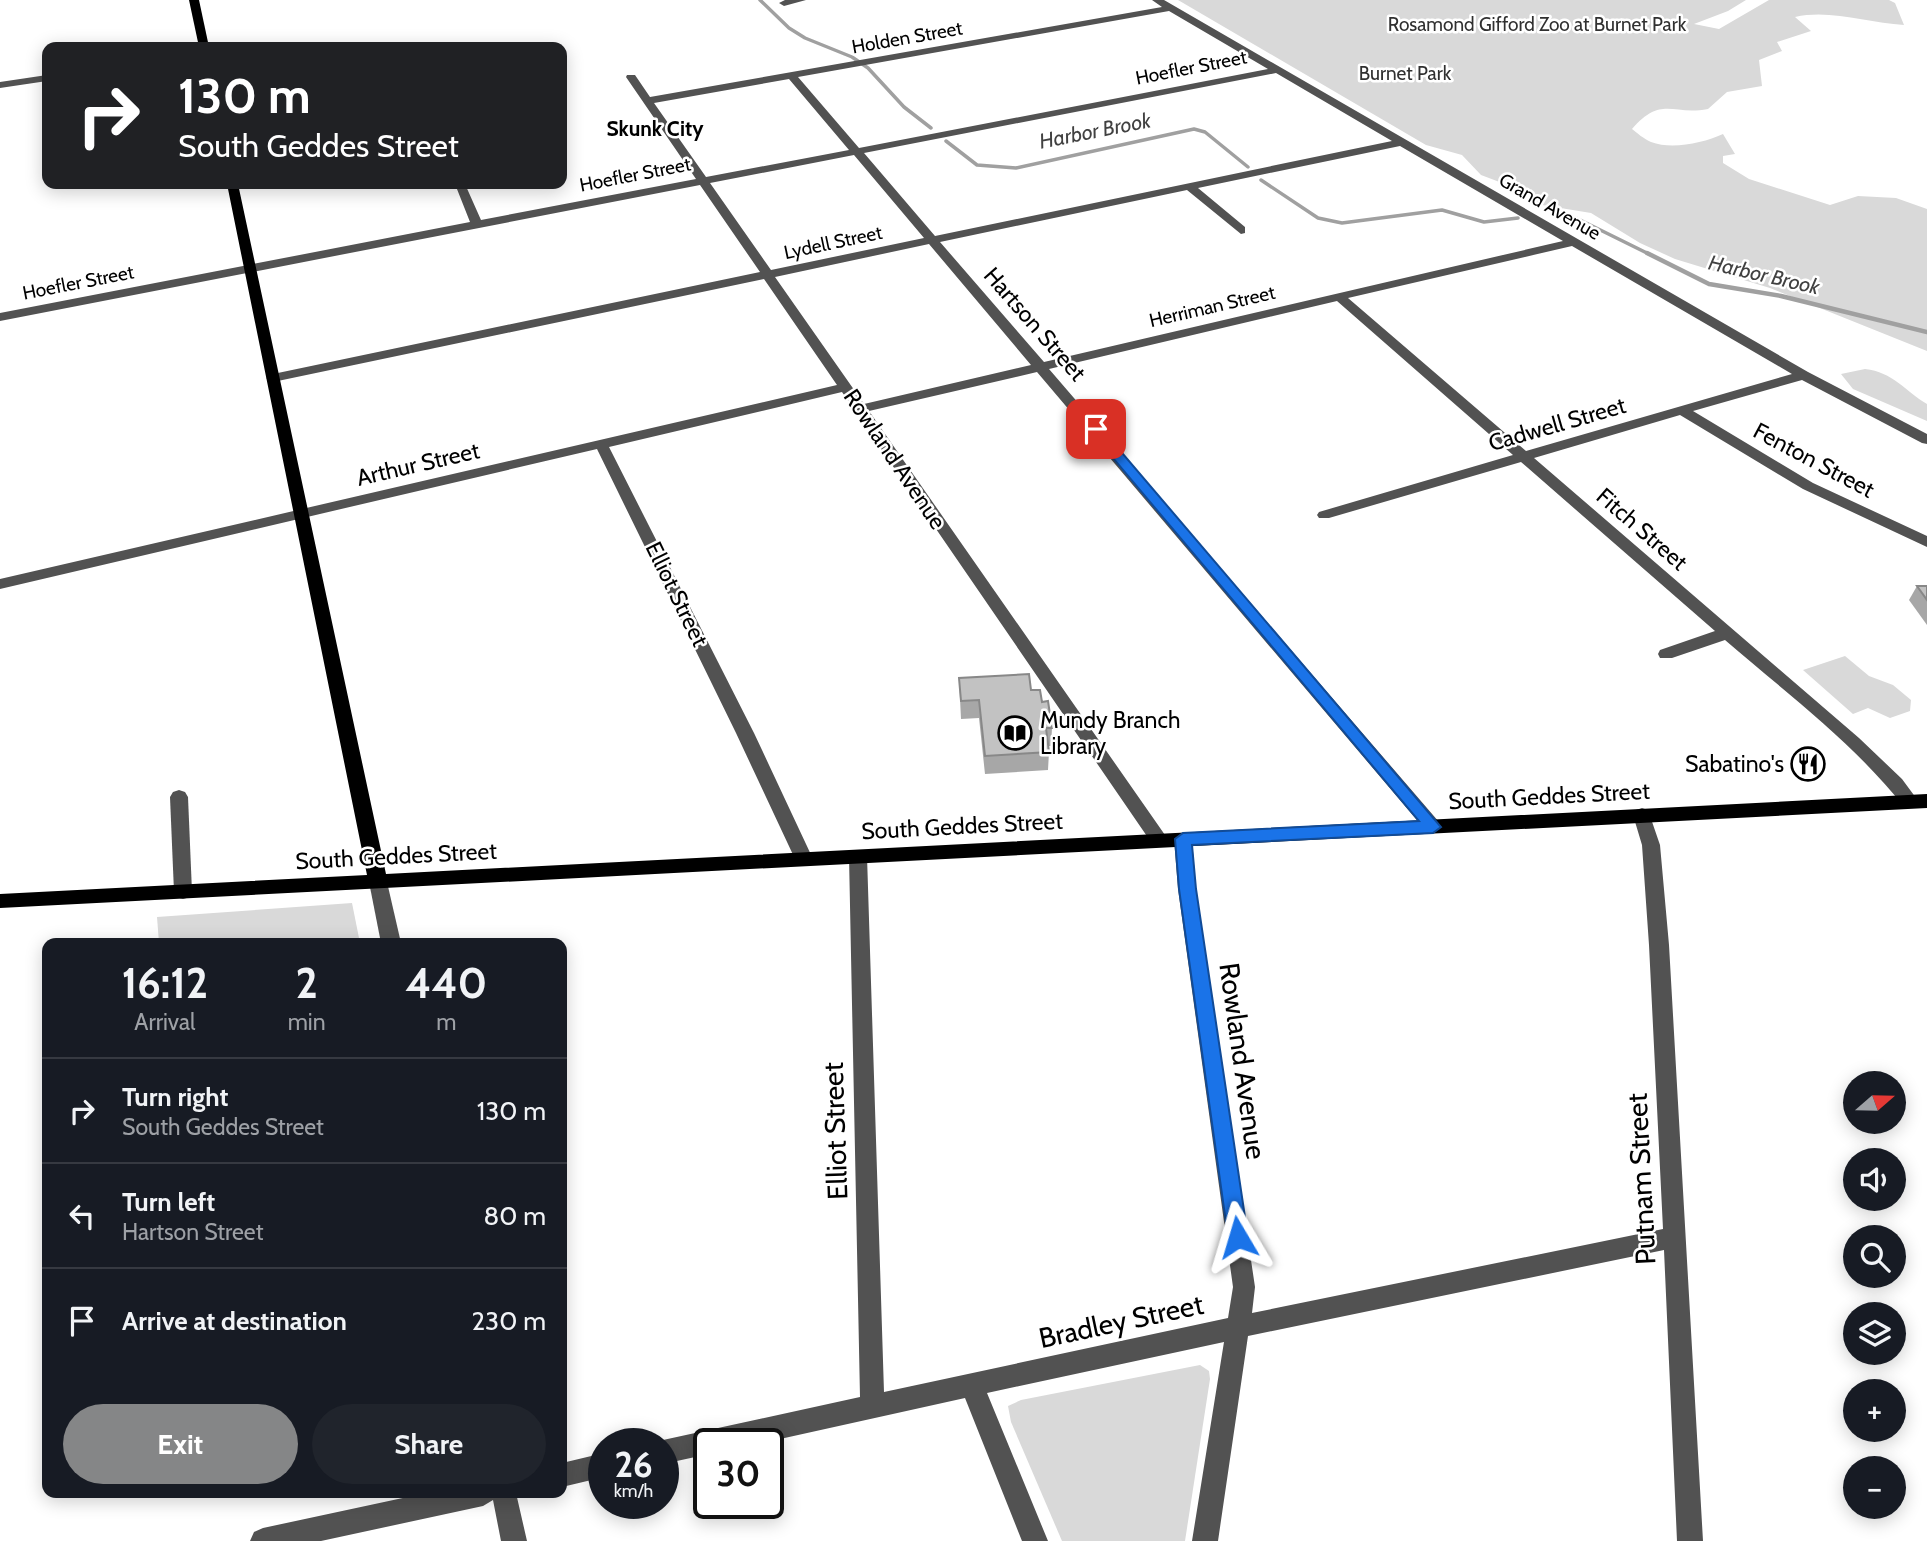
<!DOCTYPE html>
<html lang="en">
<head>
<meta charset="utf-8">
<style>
	:root { --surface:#171b24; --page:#20242c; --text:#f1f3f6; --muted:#9ea1a6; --line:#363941; --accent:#858687 }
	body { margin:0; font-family:Cabin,sans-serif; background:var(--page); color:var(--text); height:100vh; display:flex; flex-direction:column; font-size:26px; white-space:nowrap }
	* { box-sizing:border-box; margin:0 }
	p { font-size:23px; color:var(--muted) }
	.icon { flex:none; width:38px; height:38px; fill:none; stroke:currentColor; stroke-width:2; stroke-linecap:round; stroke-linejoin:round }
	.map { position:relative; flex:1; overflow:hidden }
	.sheet { position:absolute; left:42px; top:938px; width:525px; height:560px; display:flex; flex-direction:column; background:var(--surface); border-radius:14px; box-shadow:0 4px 18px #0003 }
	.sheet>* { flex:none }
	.hud { position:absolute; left:42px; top:42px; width:525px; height:147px; border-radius:14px; box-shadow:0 4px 18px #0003; background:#202124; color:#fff; overflow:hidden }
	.needle { width:46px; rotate:70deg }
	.buttons { position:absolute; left:1843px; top:1071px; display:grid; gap:14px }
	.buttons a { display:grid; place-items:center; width:63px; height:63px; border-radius:50%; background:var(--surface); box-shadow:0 4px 18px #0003; font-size:35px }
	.speed { position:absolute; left:588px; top:1428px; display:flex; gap:14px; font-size:35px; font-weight:700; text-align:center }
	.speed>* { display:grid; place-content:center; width:91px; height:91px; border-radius:50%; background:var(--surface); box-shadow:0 4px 18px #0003; line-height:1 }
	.speed small { font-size:18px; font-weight:400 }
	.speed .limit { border:4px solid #111; border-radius:10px; background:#fff; color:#111 }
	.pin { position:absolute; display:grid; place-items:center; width:60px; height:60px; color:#fff; margin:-30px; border-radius:14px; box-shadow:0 4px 10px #0006 }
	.me { position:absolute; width:77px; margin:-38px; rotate:353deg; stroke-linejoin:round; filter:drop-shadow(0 0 5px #0008) }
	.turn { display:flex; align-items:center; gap:24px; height:147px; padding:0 21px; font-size:32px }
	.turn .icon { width:91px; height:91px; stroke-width:2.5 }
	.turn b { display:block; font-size:49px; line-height:60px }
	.eta { display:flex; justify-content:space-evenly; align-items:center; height:119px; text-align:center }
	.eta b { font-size:42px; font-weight:700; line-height:49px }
	.action { display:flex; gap:14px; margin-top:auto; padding:14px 21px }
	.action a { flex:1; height:80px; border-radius:42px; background:var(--accent); color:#fff; font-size:28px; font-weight:700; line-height:80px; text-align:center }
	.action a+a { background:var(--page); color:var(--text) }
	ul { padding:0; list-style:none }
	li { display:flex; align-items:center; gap:21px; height:105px; padding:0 21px; border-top:2px solid var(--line) }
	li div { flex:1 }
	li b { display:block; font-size:26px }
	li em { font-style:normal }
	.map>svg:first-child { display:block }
</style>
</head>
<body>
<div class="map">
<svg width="1927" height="1541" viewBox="0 0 1927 1541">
	<rect width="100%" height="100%" fill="#fff"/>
	<g fill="#d9d9d9">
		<path d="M 1178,0 L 1746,0 L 1728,11 L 1694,24 L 1719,29 L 1769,0 L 1889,0 L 1895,3 L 1904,25 C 1869,23 1830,9 1795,17 L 1811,31 L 1777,42 L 1782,51 L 1759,60 L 1762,86 L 1727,92 L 1708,109 C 1672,116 1662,95 1632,129 C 1637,133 1644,139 1651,142 C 1672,150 1703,143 1723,134 L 1735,154 L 1723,156 L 1723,163 L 1749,179 L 1830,205 L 1858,196 L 1896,198 L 1927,209 L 1927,351 L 1770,288 L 1675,259 L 1640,243 L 1591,213 L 1536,204 L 1518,189 L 1481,175 L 1462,155 L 1426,145 Z"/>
		<path d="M 1865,369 C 1893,372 1905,391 1927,404 L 1927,421 L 1853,389 L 1841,374 Z"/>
		<path d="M 1845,656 L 1869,676 L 1893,685 L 1911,700 L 1910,711 L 1890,718 L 1868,708 L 1853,714 L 1803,670 Z"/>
		<path d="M 352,903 L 360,943 L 159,943 L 157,917 Z"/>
		<path d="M 1200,1365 L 1209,1371 L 1210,1379 L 1185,1541 L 1062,1541 L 1011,1422 L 1008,1406 L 1021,1400 Z"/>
	</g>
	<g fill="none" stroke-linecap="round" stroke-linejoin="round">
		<g stroke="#a0a0a0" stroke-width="3.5">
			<path d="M 760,0 L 789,28 L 805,38 L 852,57 L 868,68 L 904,107 L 931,128"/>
			<path d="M 946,141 L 977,165 L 1016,168 L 1194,129 L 1205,132 L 1248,167"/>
			<path d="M 1261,180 L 1318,218 L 1342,223 L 1442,210 L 1484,222 L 1518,218"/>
			<path d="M 1561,218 L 1576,218 L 1651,255"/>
		</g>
		<path stroke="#a0a0a0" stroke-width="4.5" d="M 1647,253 L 1709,284 L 1781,296 L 1927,332"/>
		<g fill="#525252" fill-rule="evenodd">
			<path d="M 806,0 L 784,6 L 779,3 L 785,0 Z"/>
			<path d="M 1152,0 L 1164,0 L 1808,372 L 1927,434 L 1927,444 L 1922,443 L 1802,380 L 1693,411 L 1813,483 L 1927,536 L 1927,547 L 1803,489 L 1680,415 L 1534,458 L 1859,738 L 1902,779 L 1919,802 L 1916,807 L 1904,807 C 1854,743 1785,692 1725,640 L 1672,658 L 1660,658 L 1658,654 L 1660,650 L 1715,631 L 1521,462 L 1329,518 L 1319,518 L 1317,515 L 1319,512 L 1513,455 L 1337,301 L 1049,369 L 1439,822 L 1442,827 L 1439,832 L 1427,832 L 1037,372 L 869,411 L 1165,835 L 1168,840 L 1165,845 L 1153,845 L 842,392 L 609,447 L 754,733 L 813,859 L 811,864 L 797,864 L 795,859 L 736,733 L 597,449 L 0,589 L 0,579 L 837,385 L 764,279 L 273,382 L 266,378 L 273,374 L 760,272 L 700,185 L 0,321 L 0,313 L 470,222 L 455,184 L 465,184 L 481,220 L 696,179 L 626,77 L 627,75 L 635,75 L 650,97 L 1162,7 ZM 1169,11 L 1268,69 L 859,148 L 798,77 ZM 1276,73 L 1392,141 L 935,236 L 864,153 ZM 789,79 L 849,150 L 706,177 L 654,103 ZM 1400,146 L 1563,241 L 1044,362 L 940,242 L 1187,190 L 1241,234 L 1245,233 L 1245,227 L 1198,188 ZM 854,155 L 924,238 L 771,270 L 710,183 ZM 929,244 L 1031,365 L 864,404 L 775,277 ZM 1572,246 L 1792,374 L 1526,451 L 1348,298 Z"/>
			<path d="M 47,75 L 47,81 L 0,88 L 0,82 Z"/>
			<path d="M 179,790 L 185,792 L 188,797 L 192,892 L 190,897 L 183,899 L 176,897 L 174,892 L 170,797 L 173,792 Z"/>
			<path d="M 1642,808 L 1648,810 L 1660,845 L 1669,945 L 1703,1541 L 1677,1541 L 1664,1250 L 1248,1336 L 1218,1541 L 1192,1541 L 1224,1342 L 987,1393 L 1048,1541 L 1022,1541 L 965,1398 L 757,1444 L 709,1444 L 709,1454 L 663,1464 L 663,1444 L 654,1444 L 663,1440 L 860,1397 L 849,856 L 851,851 L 865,851 L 867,856 L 884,1392 L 1228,1318 L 1233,1287 L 1178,889 L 1174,839 L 1177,834 L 1189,834 L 1192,839 L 1196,889 L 1255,1287 L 1252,1313 L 1663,1229 L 1649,945 L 1642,845 L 1633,815 L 1636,810 Z"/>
			<path d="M 378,875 L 385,877 L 387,882 L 401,943 L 381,943 L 369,882 L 371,877 Z"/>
			<path d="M 604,1453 L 604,1477 L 562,1487 L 562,1463 Z"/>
			<path d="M 426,1493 L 516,1493 L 527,1541 L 501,1541 L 493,1500 L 483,1506 L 321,1541 L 250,1541 L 254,1532 L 263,1528 Z"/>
		</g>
		<g fill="#000" fill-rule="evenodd">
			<path d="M 189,0 L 199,0 L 209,47 L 199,47 Z"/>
			<path d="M 227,184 L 238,184 L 386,874 L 1927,794 L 1927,808 L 0,908 L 0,894 L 367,875 Z"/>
		</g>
	</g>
	<g fill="#a7a7a7">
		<path d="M 1917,586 L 1927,586 L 1927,625 L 1909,600 Z"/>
		<path d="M 959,678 L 1031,690 L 1042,702 L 1052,728 L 1051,746 L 1048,746 L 1049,752 L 1048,770 L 985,774 L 979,718 L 961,719 Z"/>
	</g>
	<g fill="#c2c2c2" stroke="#888" stroke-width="2">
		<path d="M 1917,586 L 1927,586 L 1927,600 Z"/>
		<path d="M 1029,674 L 1031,690 L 1040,690 L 1042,702 L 1048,701 L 1052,728 L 1046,728 L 1049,752 L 985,756 L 979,700 L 961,701 L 959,678 Z"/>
	</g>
	<path fill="#1a73e8" stroke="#114b97" stroke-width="2" d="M 1096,425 L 1100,427 L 1441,827 L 1433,833 L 1192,845 L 1196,889 L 1248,1237 L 1245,1244 L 1238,1247 L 1231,1244 L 1228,1237 L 1179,889 L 1175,839 L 1183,833 L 1419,821 L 1091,432 L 1091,427 Z"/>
	<defs>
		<symbol id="library-ring" viewBox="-11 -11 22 22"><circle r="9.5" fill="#fff" stroke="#000" stroke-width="1.5"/><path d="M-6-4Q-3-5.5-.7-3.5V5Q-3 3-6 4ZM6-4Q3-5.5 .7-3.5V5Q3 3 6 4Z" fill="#000"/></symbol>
		<symbol id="restaurant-ring" viewBox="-11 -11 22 22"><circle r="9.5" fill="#fff" stroke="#000" stroke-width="1.5"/><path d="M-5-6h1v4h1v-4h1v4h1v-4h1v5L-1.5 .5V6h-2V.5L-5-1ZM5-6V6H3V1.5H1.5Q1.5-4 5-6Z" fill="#000"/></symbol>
	</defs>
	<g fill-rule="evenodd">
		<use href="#library-ring" x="996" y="714" width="38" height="38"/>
		<use href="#restaurant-ring" x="1789" y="745" width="38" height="38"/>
	</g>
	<g text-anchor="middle" stroke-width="5" stroke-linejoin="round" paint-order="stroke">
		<g font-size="19" fill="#303030" stroke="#fff">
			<text x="1537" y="31">Rosamond Gifford Zoo at Burnet Park</text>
			<text x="1405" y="80">Burnet Park</text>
		</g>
		<g font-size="19" fill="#000" stroke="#fff">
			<text transform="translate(907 37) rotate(-10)" y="7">Holden Street</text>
			<text transform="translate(1191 67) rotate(-11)" y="7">Hoefler Street</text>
			<text transform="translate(635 174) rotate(-11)" y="7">Hoefler Street</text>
			<text transform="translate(1550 206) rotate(30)" y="7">Grand Avenue</text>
			<text transform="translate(833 242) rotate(-12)" y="7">Lydell Street</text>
			<text transform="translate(78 282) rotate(-11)" y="7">Hoefler Street</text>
			<text transform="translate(1212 306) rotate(-13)" y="7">Herriman Street</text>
		</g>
		<g font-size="21" font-weight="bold" fill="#000" stroke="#fff">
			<text x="655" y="136">Skunk City</text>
		</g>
		<g font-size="21" font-style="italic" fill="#414141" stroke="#fff">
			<text transform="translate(1095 131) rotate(-11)" y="7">Harbor Brook</text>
			<text transform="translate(1764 275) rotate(13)" y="7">Harbor Brook</text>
		</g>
		<g font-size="23" fill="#000" stroke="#fff">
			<text transform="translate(1035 324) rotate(49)" y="8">Hartson Street</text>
			<text transform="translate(1557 424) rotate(-16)" y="8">Cadwell Street</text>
			<text transform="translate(895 459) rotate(56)" y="8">Rowland Avenue</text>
			<text transform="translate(1814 460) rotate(28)" y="8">Fenton Street</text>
			<text transform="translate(418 464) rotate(-13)" y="8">Arthur Street</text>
			<text transform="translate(1642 529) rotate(41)" y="8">Fitch Street</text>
			<text transform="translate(677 594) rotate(64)" y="8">Elliot Street</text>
			<text transform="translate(1549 796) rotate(-3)" y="8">South Geddes Street</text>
			<text transform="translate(962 826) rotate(-3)" y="8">South Geddes Street</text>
			<text transform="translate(396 856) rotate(-3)" y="8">South Geddes Street</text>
		</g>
		<g font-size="23" fill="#000" stroke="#fff" text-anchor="start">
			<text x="1040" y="728">Mundy Branch<tspan x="1040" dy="26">Library</tspan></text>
			<text x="1784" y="772" text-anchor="end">Sabatino's</text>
		</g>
		<g font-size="28" fill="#000" stroke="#fff">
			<text transform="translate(1243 1061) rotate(82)" y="10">Rowland Avenue</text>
			<text transform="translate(835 1131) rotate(-92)" y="10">Elliot Street</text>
			<text transform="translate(1641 1179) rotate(-93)" y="10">Putnam Street</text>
			<text transform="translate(1121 1321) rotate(-12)" y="10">Bradley Street</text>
		</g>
	</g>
</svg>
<div class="buttons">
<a><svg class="needle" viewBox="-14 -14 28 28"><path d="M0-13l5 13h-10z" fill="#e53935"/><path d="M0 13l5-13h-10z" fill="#9ea1a6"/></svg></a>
<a><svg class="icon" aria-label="sound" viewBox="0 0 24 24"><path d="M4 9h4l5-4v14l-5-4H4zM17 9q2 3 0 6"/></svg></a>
<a><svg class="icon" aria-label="search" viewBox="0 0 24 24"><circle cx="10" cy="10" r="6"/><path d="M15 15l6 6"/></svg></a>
<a><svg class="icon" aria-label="layers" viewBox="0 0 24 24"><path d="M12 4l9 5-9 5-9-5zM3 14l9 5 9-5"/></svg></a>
<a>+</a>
<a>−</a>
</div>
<div class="speed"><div>26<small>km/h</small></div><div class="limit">30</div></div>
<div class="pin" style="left:1096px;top:429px;background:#d93025"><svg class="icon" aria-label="arrive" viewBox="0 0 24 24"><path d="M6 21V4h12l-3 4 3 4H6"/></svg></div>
<svg class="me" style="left:1238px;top:1237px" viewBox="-20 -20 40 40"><path d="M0-17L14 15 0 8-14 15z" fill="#1a73e8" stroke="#fff" stroke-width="4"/></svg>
<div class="hud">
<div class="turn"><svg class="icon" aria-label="right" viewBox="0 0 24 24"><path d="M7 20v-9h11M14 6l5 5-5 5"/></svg><div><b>130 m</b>South Geddes Street</div></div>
</div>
<section class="sheet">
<div class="eta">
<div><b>16:12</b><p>Arrival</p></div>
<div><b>2</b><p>min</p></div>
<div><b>440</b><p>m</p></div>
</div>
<ul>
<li><svg class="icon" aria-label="right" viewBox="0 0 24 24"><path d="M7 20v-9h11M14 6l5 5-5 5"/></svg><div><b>Turn right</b><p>South Geddes Street</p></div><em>130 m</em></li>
<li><svg class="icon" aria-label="left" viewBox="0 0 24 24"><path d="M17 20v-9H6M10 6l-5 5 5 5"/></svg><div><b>Turn left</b><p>Hartson Street</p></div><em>80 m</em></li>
<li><svg class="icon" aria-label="arrive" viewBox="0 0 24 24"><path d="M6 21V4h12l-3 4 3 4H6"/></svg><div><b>Arrive at destination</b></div><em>230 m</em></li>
</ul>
<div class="action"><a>Exit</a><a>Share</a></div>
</section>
</div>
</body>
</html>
